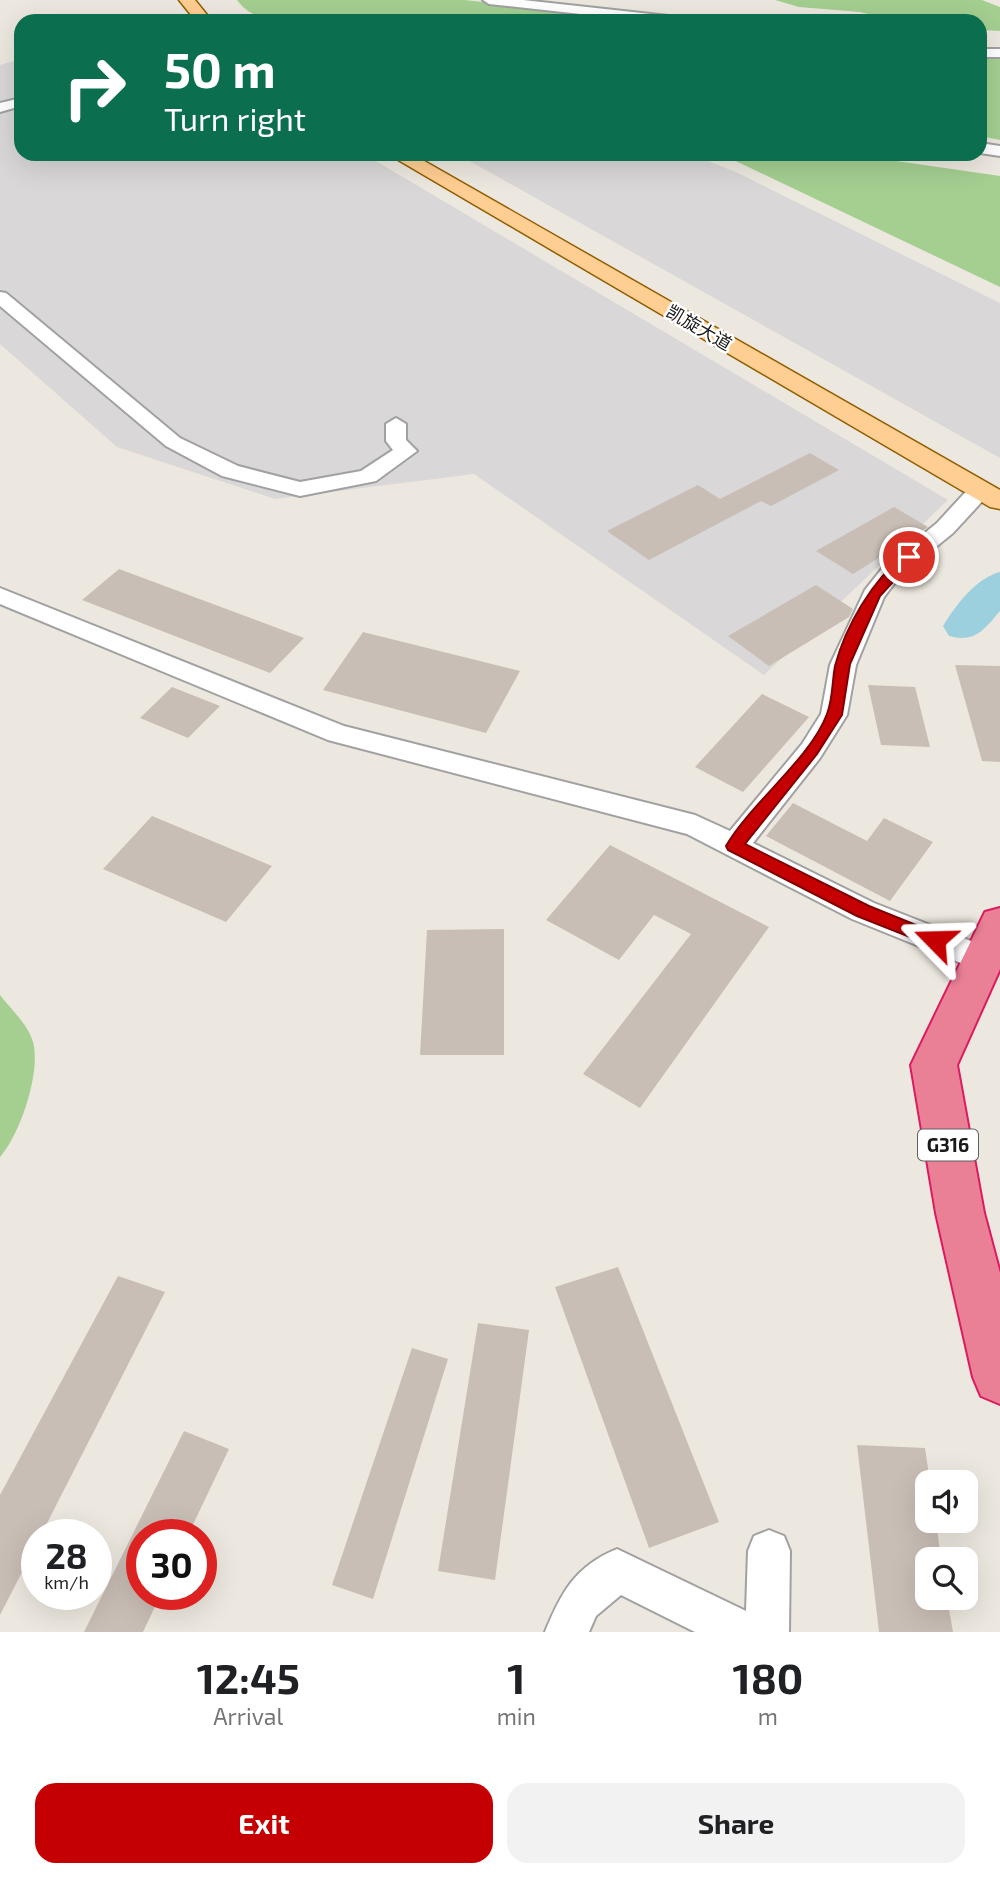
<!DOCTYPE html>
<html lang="en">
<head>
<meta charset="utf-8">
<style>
	:root { --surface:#fff; --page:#f2f2f2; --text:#202124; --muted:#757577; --accent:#c50003 }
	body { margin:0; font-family:"Exo 2","Noto Sans SC",sans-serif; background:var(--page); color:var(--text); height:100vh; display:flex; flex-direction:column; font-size:26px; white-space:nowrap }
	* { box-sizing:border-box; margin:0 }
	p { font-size:23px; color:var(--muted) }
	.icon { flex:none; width:38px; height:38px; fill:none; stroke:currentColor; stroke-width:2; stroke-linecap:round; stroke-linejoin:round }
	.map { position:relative; height:1632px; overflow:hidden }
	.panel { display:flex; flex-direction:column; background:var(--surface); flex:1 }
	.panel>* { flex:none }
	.guide { position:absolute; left:14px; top:14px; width:973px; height:147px; border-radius:21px; box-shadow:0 7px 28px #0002; background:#0b6e4f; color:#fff; overflow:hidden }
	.controls { position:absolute; left:915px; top:1470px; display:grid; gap:14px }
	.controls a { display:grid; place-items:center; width:63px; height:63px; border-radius:14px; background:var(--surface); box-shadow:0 7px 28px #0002; font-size:35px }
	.speed { position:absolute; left:21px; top:1519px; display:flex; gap:14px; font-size:35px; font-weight:700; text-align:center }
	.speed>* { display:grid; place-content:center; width:91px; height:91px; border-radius:50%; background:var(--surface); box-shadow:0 7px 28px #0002; line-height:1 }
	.speed small { font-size:18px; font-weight:400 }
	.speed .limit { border:10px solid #d22; background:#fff; color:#111 }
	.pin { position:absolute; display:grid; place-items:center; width:60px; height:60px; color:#fff; margin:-30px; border:4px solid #fff; border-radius:50%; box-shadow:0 2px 7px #0007 }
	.me { position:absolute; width:77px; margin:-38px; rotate:292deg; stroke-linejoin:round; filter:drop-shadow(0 0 5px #0008) }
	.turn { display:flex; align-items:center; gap:24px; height:147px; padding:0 35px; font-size:32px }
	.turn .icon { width:91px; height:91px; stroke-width:2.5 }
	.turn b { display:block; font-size:49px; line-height:60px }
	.eta { display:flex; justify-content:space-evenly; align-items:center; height:119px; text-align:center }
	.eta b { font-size:42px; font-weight:700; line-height:49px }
	.primary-button { display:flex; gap:14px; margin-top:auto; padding:14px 35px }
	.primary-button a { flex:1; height:80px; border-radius:21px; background:var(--accent); color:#fff; font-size:28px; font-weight:700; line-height:80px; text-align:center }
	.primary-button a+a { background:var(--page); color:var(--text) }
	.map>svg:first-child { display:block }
</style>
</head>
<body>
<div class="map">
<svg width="1000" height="1632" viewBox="0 0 1000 1632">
	<rect width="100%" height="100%" fill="#ede8df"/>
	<g fill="#d9d7d7">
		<path d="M 21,59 L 21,154 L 364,154 L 948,500 L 764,675 L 474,474 L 275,499 L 117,447 L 0,344 L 0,65 Z"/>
		<path d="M 457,154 L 690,154 L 738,173 L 1000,303 L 1000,458 Z"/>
	</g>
	<g fill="#a4cf91">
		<path d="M 237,0 L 465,0 L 658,21 L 348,21 C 341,19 333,15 326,15 C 293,13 260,31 237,0 Z"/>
		<path d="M 775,0 L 982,0 L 1000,7 L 1000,31 L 980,30 L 980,21 L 899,21 L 860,12 L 799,7 Z"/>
		<path d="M 980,56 L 1000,57 L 1000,140 L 980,136 Z"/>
		<path d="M 721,154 L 848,154 L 1000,176 L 1000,287 Z"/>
		<path d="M 0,995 C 10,1008 27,1024 32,1039 C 43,1068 20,1135 0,1157 Z"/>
	</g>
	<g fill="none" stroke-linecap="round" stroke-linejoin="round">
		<path fill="#9cd0de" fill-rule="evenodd" d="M 1000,572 L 1000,611 C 984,630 975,643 949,636 L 943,626 C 956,605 976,578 1000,572 Z"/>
	</g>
	<g fill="#c9beb5">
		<path d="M 810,453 L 839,470 L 771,506 L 761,501 L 649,560 L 607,531 L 698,485 L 720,499 Z"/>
		<path d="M 894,507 L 928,527 L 853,574 L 816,551 Z"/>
		<path d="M 119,569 L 304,638 L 270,673 L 82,600 Z"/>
		<path d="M 816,585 L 853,609 L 849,617 L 769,666 L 728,636 Z"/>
		<path d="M 363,632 L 520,671 L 486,733 L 323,690 Z"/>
		<path d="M 955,665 L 1000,666 L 1000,762 L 982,761 Z"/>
		<path d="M 868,685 L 915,687 L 930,747 L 881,745 Z"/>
		<path d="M 172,687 L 220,706 L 188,738 L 140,718 Z"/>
		<path d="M 762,694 L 809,717 L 743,792 L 695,767 Z"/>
		<path d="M 793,803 L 867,841 L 884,818 L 933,842 L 890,901 L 766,836 Z"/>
		<path d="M 152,816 L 272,866 L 226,922 L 103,869 Z"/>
		<path d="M 610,845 L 769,927 L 640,1108 L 583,1074 L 691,934 L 654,915 L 619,960 L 546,920 Z"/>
		<path d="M 504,929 L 504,1055 L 420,1055 L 427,930 Z"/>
		<path d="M 618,1267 L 719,1522 L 649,1548 L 555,1287 Z"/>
		<path d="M 118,1276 L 165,1292 L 41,1535 L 37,1535 L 37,1543 L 0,1615 L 0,1495 Z"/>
		<path d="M 478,1323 L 529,1330 L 495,1580 L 438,1571 Z"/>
		<path d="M 412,1348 L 448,1359 L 373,1599 L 332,1585 Z"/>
		<path d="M 184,1431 L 229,1449 L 188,1535 L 142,1535 L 142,1594 L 161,1594 L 143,1632 L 84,1632 Z"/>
		<path d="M 857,1445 L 925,1448 L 930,1482 L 928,1521 L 936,1521 L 941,1559 L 928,1559 L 928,1598 L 947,1598 L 953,1632 L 879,1632 Z"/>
	</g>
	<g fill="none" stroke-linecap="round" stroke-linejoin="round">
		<defs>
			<g id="minor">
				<path d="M 483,0 L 523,0 L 678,17 L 684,21 L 644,21 L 489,4 Z"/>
				<rect x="980" y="49" width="20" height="8"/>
				<path d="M 21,98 L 21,106 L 0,112 L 0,103 Z"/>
				<path d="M 980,143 L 1000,146 L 1000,156 L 980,153 Z"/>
				<path d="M 0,292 L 6,293 L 180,438 L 238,466 L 300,482 L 361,471 L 393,450 L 386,441 L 386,424 L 396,418 L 406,424 L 406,440 L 417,451 L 376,481 L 300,496 L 222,476 L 166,446 L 0,306 Z"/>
				<path d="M 980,483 L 991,490 L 988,495 L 953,533 L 900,576 L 884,597 L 856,665 L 847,715 L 820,758 L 753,843 L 874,903 L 994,950 L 998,959 L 994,968 L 983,972 L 852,919 L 687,834 L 328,740 L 0,604 L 0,588 L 344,726 L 695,815 L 730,831 L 802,744 L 821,714 L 830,665 L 865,590 L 884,566 L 937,523 L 972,485 Z"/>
				<path d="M 769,1530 L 784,1536 L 790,1551 L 789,1632 L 695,1632 L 621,1595 L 596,1616 L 589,1632 L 545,1632 C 561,1593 575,1566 617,1549 L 746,1611 L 748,1551 L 754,1536 Z"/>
			</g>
			<g id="major">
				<path d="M 179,0 L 195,0 L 212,21 L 196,21 Z"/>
				<path d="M 388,154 L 412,154 L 1000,490 L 1000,509 L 990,507 Z"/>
			</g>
			<path id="highway" d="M 1000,908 L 1000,969 L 957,1065 L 984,1213 L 1000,1273 L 1000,1404 L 981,1396 L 973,1377 L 936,1213 L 911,1065 L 985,912 Z"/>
		</defs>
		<use href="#minor" stroke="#a1a1a1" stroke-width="4"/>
		<use href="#major" stroke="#915e00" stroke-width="3"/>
		<use href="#highway" stroke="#dd1a60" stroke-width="4"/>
		<use href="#minor" fill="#fff" fill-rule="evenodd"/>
		<use href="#major" fill="#ffce92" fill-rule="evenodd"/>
		<use href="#highway" fill="#ea8096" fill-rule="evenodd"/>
	</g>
	<path fill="#c50003" stroke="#800002" stroke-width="2" d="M 905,554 L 916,557 L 880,596 L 850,664 L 842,715 L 817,754 L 745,844 L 869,906 L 941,935 L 944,940 L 941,945 L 935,947 L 857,916 L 728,850 L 726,846 C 750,804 811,758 827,714 C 833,699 832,682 835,666 C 846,625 872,581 905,554 Z"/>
	<g text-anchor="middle" stroke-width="5" stroke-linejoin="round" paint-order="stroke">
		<g font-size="18" fill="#1a1a1a" stroke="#fff">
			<text transform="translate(699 328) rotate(30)" y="6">凯旋大道</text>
		</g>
		<rect fill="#fff" stroke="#5f5f5f" stroke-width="2" x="918" y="1129.5" width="60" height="31" rx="5"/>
		<g font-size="19" font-weight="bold" fill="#1a1a1a">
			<text x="948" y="1152">G316</text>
		</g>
	</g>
</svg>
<div class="controls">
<a><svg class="icon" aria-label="sound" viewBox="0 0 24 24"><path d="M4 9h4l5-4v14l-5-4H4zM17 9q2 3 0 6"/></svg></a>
<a><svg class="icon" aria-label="search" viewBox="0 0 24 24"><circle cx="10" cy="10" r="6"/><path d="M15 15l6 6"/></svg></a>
</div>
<div class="speed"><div>28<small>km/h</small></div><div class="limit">30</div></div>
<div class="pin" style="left:909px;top:557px;background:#d93025"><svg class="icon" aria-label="arrive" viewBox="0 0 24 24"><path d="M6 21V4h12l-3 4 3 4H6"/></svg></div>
<svg class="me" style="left:935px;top:940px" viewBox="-20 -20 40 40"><path d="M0-17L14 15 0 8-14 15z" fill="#c50003" stroke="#fff" stroke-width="4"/></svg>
<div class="guide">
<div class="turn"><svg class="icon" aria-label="right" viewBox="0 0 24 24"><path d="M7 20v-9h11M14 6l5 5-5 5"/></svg><div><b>50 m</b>Turn right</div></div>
</div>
</div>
<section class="panel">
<div class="eta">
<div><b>12:45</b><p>Arrival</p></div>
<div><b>1</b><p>min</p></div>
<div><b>180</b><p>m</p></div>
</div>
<div class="primary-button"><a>Exit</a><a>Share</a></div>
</section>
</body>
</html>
